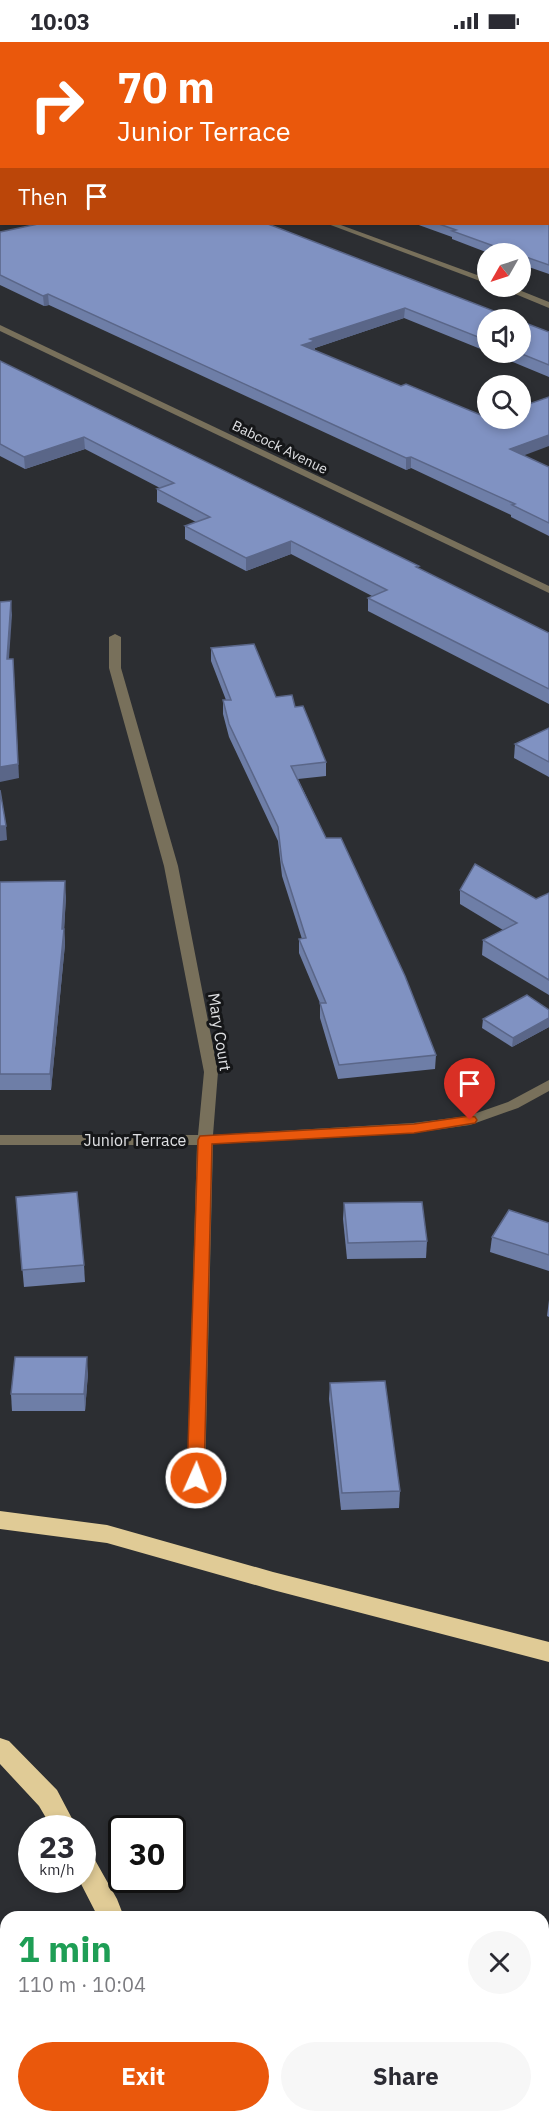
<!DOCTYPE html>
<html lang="en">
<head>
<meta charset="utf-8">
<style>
	:root { --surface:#fff; --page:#f7f7f7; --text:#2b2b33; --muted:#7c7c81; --accent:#ea580c }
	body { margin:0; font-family:"IBM Plex Sans",sans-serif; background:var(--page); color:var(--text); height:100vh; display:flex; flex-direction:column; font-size:22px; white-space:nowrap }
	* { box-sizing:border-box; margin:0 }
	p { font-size:20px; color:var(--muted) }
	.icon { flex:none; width:33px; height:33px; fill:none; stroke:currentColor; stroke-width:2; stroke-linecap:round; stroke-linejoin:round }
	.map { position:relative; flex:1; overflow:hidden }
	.sheet { position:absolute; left:0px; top:1869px; width:549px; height:212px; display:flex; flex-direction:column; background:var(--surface); border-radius:18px 18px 0 0; box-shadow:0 3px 9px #0003 }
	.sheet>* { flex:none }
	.banner { position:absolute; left:0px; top:0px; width:549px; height:183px; box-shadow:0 3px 9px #0003; background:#ea580c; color:#fff; overflow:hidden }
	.needle { width:39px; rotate:231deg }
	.buttons { position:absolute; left:477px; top:201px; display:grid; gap:12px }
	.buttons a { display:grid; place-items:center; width:54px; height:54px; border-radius:50%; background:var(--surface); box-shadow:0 3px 9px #0003; font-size:30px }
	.speed { position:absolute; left:18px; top:1773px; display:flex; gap:12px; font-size:30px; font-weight:700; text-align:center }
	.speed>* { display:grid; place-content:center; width:78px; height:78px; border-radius:50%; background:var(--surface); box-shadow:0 3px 9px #0003; line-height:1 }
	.speed small { font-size:15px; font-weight:400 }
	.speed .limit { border:3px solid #111; border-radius:9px; background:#fff; color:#111 }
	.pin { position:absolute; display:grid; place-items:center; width:51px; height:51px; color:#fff; margin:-62px -26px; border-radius:50% 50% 50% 0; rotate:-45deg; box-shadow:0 0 6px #0007 }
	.pin .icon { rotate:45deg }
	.me { position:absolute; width:66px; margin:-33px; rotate:2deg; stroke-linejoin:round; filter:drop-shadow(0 0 4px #0008) }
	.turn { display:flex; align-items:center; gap:21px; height:126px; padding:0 18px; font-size:27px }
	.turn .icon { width:78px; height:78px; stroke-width:2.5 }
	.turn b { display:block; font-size:42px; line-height:51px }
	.then { display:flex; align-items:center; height:57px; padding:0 18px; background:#0003; gap:12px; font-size:22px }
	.round { display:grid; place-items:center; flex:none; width:63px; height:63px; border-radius:32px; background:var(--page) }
	.summary { display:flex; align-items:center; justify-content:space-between; height:102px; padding:0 18px }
	h1 { font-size:36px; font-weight:700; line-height:45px; color:#1e9e55 }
	.primary-button { display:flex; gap:12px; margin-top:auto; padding:12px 18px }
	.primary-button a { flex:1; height:69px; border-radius:36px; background:var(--accent); color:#fff; font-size:24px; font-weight:700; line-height:69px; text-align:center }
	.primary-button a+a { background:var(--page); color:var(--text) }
	.status { display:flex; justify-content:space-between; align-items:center; height:42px; padding:0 30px; background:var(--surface); direction:ltr }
	.status svg { height:16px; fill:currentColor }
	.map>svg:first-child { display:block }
</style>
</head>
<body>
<div class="status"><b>10:03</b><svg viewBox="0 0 49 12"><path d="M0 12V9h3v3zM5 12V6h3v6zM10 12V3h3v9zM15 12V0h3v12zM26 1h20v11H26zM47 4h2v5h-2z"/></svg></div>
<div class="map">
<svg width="549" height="2080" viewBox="0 0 549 2080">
	<rect width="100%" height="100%" fill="#2c2e32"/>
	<path fill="#675523" d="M 277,0 L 549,0 L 549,22 L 548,2 Z"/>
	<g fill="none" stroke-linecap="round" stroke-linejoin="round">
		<g fill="#78705b" fill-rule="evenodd">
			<path d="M 189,0 L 198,0 L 186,2 Z"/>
			<rect x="548" y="30" width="1" height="4"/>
			<rect x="0" y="41" width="2" height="4"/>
			<rect x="0" y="56" width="2" height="5"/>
			<rect x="0" y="170" width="2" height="4"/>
			<path d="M 328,182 L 338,182 L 488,237 L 488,242 Z"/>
			<path d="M 496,244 L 509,244 L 549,260 L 549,266 Z"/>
			<path d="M 0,283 L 549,544 L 549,551 L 0,289 Z"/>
			<path d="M 115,592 L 121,595 L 121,626 L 178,824 L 218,1030 L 213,1093 L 413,1081 L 468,1074 L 508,1060 L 549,1038 L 549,1049 L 518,1066 L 470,1083 L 413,1091 L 213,1102 L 205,1436 L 202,1441 L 196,1443 L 190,1441 L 187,1436 L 197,1103 L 0,1103 L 0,1093 L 198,1093 L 204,1030 L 164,824 L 109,626 L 109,595 Z"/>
		</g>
		<g fill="#e0cb96" fill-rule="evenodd">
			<path d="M 0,1469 L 107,1483 L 273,1530 L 549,1600 L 549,1620 L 273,1548 L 107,1501 L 0,1487 Z"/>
			<path d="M 0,1696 L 9,1699 L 57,1748 L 77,1786 L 52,1786 L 39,1764 L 0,1722 Z"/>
			<path d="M 82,1808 L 91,1811 L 117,1857 L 124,1875 L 98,1875 L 79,1838 L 82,1838 Z"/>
			<path d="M 109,2074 L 137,2074 L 136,2080 L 108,2080 Z"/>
		</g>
	</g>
	<g fill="#6e7ea7">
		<path d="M 548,55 L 549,55 L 549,232 L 520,222 L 520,212 L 491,212 L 452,197 L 452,195 L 416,182 L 548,182 Z"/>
		<path d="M 0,190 L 488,278 L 488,310 L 404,276 L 315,306 L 315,309 L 524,414 L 549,425 L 549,494 L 511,475 L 511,473 L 411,426 L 406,428 L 49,263 L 44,264 L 0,243 Z"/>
		<path d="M 549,290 L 549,335 L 489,310 L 520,310 Z"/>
		<path d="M 0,319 L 449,542 L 549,591 L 549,662 L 368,569 L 368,556 L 372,554 L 291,512 L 246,529 L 185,497 L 185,484 L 196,480 L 157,460 L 157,447 L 160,446 L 85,407 L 25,427 L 0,414 Z"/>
		<path d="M 211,606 L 276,655 L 295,665 L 326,720 L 326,734 L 298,737 L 326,796 L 436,1013 L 435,1027 L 338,1037 L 320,976 L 320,961 L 299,911 L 299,897 L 302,897 L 282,834 L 278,799 L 229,695 L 223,672 L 223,658 L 226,658 L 211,619 Z"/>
		<path d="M 549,686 L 549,735 L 514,716 L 515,702 Z"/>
		<path d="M 0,840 L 66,854 L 64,887 L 65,902 L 51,1048 L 0,1048 Z"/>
		<path d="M 460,848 L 536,857 L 549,851 L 549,953 L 482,913 L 483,898 L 503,888 L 460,862 Z"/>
		<path d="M 549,968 L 549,985 L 512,1005 L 482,986 L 483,977 Z"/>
		<path d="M 16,1155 L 84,1223 L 85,1240 L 24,1245 Z"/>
		<path d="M 344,1161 L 427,1199 L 426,1216 L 347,1217 L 343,1177 Z"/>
		<path d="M 549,1181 L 549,1229 L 490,1210 L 492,1195 Z"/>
		<path d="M 549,1258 L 549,1275 L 547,1274 Z"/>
		<path d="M 88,1331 L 85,1369 L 12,1369 L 11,1352 Z"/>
		<path d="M 330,1341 L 400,1449 L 399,1466 L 341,1468 L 329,1357 Z"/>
	</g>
	<g fill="#5a6688">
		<path d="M 48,252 L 49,263 L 44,264 L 43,254 Z"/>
		<path d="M 405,266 L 404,276 L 315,306 L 315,310 L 302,303 L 310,297 Z"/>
		<path d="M 549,393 L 549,404 L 509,419 L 510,407 Z"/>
		<path d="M 84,395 L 85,407 L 25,427 L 24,415 Z"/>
		<path d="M 411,415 L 411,426 L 406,428 L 406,416 Z"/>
		<path d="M 291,499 L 291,512 L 246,529 L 246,516 Z"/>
		<path d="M 11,559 L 12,573 L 8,631 L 7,617 Z"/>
		<path d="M 14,631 L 19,736 L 0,740 L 0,725 Z"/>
		<path d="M 0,784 L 6,784 L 7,798 L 0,799 Z"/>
		<path d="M 65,839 L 66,854 L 64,891 L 64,887 L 65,902 L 51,1048 L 50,1032 Z"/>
		<path d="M 549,976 L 549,985 L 512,1005 L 513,996 Z"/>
		<path d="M 87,1315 L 88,1331 L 85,1369 L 84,1352 Z"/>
	</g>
	<g fill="#8092c2" stroke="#5a6688" stroke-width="1.5">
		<rect x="548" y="55" width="1" height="9"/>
		<path d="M 548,71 L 549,71 L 549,223 L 520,213 L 520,212 L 516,212 L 452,189 L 456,188 L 439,182 L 548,182 Z"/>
		<path d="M 38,182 L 268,182 L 429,244 L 517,278 L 488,278 L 488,299 L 405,266 L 310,297 L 315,299 L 302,303 L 401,344 L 406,342 L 488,376 L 520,376 L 520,365 L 549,355 L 549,393 L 510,407 L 549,425 L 549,481 L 512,463 L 515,462 L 411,415 L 406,416 L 48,252 L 43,254 L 0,233 L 0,190 Z"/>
		<path d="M 520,279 L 549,290 L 549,323 L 517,310 L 520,310 Z"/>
		<path d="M 0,319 L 419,524 L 416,525 L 549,591 L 549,647 L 368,556 L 387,548 L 291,499 L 246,516 L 185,484 L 210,475 L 157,447 L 174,441 L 84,395 L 24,415 L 0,402 Z"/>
		<path d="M 11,559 L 7,617 L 13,617 L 18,722 L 0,725 L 0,560 Z"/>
		<path d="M 254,602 L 276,655 L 292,653 L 295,665 L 303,664 L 326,720 L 291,724 L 326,796 L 341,796 L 405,934 L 436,1013 L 339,1023 L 320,961 L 326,961 L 299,897 L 306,896 L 282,820 L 278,785 L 229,682 L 223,658 L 231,658 L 211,606 Z"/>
		<path d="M 549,686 L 549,720 L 515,702 Z"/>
		<path d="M 0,748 L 6,784 L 0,784 Z"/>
		<path d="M 475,822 L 536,857 L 549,851 L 549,938 L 483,898 L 517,881 L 460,848 Z"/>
		<path d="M 65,839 L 62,887 L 64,887 L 50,1032 L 0,1032 L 0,840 Z"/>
		<path d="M 527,953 L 549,968 L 549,976 L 513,996 L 483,977 Z"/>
		<path d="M 77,1150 L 84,1223 L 22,1228 L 16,1155 Z"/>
		<path d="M 422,1160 L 427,1199 L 348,1201 L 344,1161 Z"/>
		<path d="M 509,1168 L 549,1181 L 549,1213 L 492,1195 Z"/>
		<path d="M 15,1315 L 87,1315 L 84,1352 L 11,1352 Z"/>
		<path d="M 385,1339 L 400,1449 L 342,1451 L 330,1341 Z"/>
	</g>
	<path fill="#ea580c" stroke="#983908" stroke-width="1.5" d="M 470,1074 L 475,1075 L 477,1078 L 475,1081 L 414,1091 L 212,1102 L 204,1436 L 202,1440 L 196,1442 L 190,1440 L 187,1436 L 198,1098 L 200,1094 L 414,1082 Z"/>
	<g text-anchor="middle" stroke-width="6" stroke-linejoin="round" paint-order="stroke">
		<g font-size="14" fill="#dfe0e3" stroke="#151618">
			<text transform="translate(280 405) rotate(26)" y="5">Babcock Avenue</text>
		</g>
		<g font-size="16" fill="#dfe0e3" stroke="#151618">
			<text transform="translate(220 990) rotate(81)" y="6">Mary Court</text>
			<text x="135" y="1104">Junior Terrace</text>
		</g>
	</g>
</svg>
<div class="buttons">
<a><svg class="needle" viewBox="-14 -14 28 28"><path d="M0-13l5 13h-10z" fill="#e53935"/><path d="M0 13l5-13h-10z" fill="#7c7c81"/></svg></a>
<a><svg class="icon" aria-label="sound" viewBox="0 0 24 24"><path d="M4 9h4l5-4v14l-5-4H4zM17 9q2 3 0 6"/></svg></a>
<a><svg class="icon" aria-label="search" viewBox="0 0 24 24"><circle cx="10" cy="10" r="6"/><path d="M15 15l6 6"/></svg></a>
</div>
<div class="speed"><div>23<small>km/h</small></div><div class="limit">30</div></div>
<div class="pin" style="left:470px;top:1078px;background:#d93025"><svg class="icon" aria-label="arrive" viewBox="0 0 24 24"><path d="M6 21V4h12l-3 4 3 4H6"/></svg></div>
<svg class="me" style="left:196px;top:1436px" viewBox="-20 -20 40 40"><circle r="17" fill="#ea580c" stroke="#fff" stroke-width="3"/><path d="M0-11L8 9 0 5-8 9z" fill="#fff"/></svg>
<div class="banner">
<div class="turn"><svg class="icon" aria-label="right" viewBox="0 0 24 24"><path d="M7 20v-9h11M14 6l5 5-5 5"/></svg><div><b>70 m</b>Junior Terrace</div></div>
<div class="then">Then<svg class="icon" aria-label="arrive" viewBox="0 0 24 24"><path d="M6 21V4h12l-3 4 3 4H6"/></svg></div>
</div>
<section class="sheet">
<div class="summary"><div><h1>1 min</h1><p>110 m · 10:04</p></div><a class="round"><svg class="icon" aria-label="close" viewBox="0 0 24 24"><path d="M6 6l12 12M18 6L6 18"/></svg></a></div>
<div class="primary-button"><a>Exit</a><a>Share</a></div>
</section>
</div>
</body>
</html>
